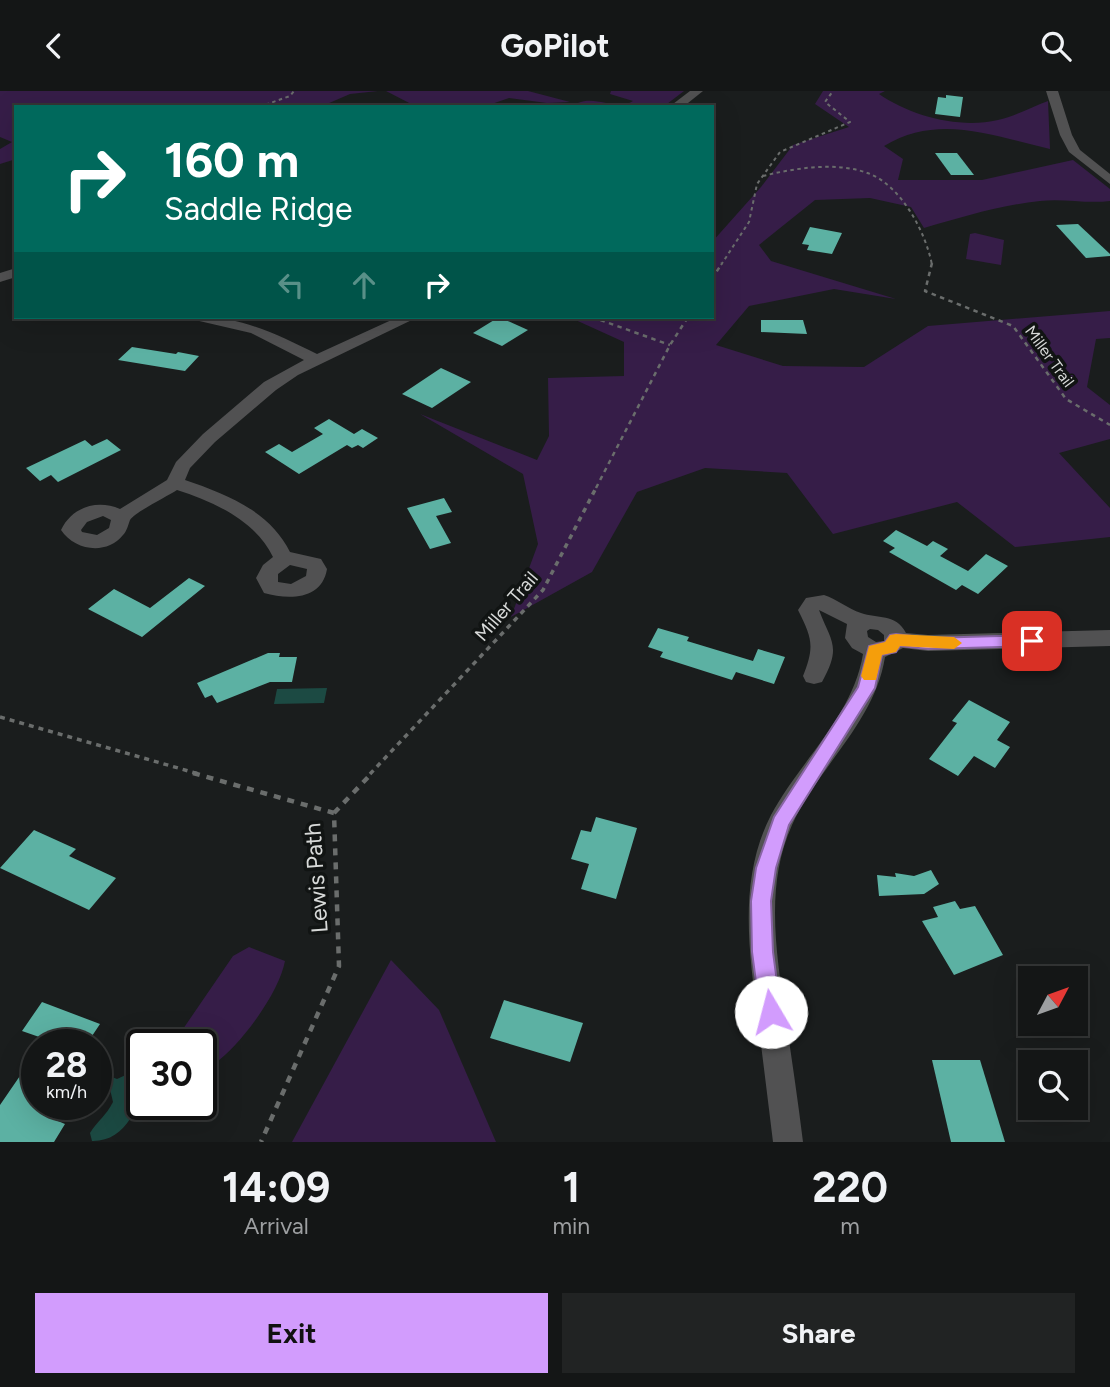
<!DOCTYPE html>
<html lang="en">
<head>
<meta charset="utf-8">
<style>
	:root { --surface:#141616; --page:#212323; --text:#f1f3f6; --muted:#9d9fa1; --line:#333535; --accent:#d29cfd }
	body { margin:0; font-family:Figtree,sans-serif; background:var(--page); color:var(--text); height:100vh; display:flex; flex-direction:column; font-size:26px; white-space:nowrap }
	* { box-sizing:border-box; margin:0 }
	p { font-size:23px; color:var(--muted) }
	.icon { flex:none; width:38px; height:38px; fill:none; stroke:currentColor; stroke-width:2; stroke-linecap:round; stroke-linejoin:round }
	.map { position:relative; height:1051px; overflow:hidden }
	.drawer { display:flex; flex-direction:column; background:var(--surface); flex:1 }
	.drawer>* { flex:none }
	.top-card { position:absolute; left:14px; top:14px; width:700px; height:214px; border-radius:0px; box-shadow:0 7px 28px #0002,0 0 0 2px var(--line); background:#00695c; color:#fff; overflow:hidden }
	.needle { width:46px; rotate:49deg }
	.buttons { position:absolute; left:1018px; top:875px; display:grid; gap:14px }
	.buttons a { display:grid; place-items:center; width:70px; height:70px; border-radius:0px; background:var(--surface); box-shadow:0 7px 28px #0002,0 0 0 2px var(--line); font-size:35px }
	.speed { position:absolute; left:21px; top:938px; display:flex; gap:14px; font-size:35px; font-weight:700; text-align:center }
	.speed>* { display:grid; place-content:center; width:91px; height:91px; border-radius:50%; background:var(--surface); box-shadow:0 7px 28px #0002,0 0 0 2px var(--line); line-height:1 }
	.speed small { font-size:18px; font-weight:400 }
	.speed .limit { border:4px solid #111; border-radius:10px; background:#fff; color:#111 }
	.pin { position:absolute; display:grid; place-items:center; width:60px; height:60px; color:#fff; margin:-30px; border-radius:14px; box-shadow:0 4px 10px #0006 }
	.me { position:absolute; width:77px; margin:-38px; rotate:352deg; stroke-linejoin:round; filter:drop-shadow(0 0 5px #0008) }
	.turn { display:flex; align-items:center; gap:24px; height:147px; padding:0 35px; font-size:32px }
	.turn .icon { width:91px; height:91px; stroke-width:2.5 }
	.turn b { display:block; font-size:49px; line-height:60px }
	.lanes { display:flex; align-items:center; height:66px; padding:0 35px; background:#0003; justify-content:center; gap:35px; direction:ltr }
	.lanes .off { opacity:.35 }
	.eta { display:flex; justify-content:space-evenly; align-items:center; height:119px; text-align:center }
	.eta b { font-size:42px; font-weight:700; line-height:49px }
	.action { display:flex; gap:14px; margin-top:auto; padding:14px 35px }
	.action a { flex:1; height:80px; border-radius:0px; background:var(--accent); color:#111; font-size:28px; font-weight:700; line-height:80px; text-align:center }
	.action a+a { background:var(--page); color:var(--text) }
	header { display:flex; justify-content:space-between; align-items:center; height:91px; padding:0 35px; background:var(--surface); font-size:32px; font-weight:700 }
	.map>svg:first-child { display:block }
</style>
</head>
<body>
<header><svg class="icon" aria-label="back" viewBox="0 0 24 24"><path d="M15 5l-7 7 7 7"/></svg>GoPilot<svg class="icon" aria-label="search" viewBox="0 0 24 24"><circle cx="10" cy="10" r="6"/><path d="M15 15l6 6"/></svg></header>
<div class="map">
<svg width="1110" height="1051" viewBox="0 0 1110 1051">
	<rect width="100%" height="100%" fill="#1a1d1d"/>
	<g fill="#361d48">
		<path d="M 0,0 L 378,0 L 350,3 L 320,16 L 16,16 L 16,68 L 0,73 L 0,58 L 12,51 L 0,46 Z"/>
		<path d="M 386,0 L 528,0 L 570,11 L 547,12 L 509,7 L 483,16 L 417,16 Z"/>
		<path d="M 611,0 L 684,0 L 663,16 L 588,16 L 578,12 C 597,4 617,21 633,10 L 610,3 Z"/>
		<path d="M 823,0 L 885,0 L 879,3 C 911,25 959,38 998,29 C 1015,25 1032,16 1048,10 L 1050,58 C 992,45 939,22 884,55 L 903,68 L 898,89 L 982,89 L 1073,69 L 1110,98 L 1110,110 C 1086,113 1063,107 1040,110 C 1001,114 962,126 924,137 L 911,116 L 870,107 L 815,109 L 759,154 L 771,170 L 896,208 L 834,198 L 749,215 L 716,254 L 783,275 L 864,276 L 928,235 L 1110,220 L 1110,247 L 1096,248 L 1087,296 L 1110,314 L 1110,348 L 1059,362 L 1110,417 L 1110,446 L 1015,456 L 957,411 L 833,443 L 787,382 L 705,377 L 637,401 L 592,481 L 511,526 L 538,453 L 523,383 L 420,323 L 537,369 L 549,345 L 548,287 L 624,285 L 624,251 L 569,226 L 712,226 L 712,151 L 761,96 L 793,54 L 849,36 L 815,13 Z"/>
		<path d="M 975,142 L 1004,149 L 1001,174 L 966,168 L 970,143 Z"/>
		<path d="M 249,856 L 285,870 C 279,902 241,954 214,973 L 201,967 L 201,954 L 181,954 L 183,938 L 233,865 Z"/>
		<path d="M 391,869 L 439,919 L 496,1051 L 292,1051 Z"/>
	</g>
	<g fill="#1c4a43">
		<path d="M 327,597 L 324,612 L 274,613 L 277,598 Z"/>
		<path d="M 130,982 L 142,986 C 142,1013 126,1051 92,1050 L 90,1042 C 98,1029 106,1025 113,1011 L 110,998 L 101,994 L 107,984 L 117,988 Z"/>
	</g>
	<g fill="#5cb1a3">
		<path d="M 946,4 L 963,6 L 960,26 L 935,23 L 938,6 L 946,7 Z"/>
		<path d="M 935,62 L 957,62 L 974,84 L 951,84 Z"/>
		<path d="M 1078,133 L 1110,163 L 1110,165 L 1086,167 L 1056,134 Z"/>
		<path d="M 810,136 L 842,142 L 832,163 L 807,159 L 809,154 L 802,153 Z"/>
		<path d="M 499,226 L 528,239 L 502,255 L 473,242 Z"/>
		<path d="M 761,229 L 803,229 L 807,243 L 761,241 Z"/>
		<path d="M 132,256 L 176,263 L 178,261 L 199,265 L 185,280 L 118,269 Z"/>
		<path d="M 441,277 L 471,291 L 432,317 L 402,303 Z"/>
		<path d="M 329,328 L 354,343 L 362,338 L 378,347 L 363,357 L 358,354 L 352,357 L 347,354 L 299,383 L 265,361 L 279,353 L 292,361 L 323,343 L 314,337 Z"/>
		<path d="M 107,348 L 121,359 L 58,391 L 51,384 L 40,390 L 26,377 L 85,349 L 92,355 Z"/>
		<path d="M 444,407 L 452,421 L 436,425 L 451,452 L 430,458 L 407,417 Z"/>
		<path d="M 896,439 L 927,455 L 933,450 L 948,458 L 940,465 L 968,480 L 986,463 L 1008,475 L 978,503 L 962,494 L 956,499 L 889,461 L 895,457 L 883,450 Z"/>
		<path d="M 189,487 L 205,495 L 142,546 L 88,518 L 114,498 L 150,517 Z"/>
		<path d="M 658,537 L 689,546 L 687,550 L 753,570 L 758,558 L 785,566 L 774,593 L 736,581 L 732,589 L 660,566 L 663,561 L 648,556 Z"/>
		<path d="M 268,562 L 280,562 L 279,566 L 297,566 L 292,591 L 270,591 L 217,612 L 212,604 L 205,607 L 197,592 Z"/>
		<path d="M 969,609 L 1010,631 L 997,649 L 1010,656 L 995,677 L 974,665 L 958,685 L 929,668 L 957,632 L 952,630 Z"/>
		<path d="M 596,726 L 637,737 L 616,808 L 581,798 L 589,773 L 571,768 L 581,739 L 591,741 Z"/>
		<path d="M 34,739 L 76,758 L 69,765 L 116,787 L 89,819 L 0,777 Z"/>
		<path d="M 931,779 L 939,793 L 924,803 L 879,805 L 877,784 L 896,786 L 895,782 L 914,785 Z"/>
		<path d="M 955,810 L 960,818 L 975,815 L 1003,864 L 954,884 L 922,830 L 938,826 L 933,816 Z"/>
		<path d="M 504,909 L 583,932 L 570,971 L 490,947 Z"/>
		<path d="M 42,911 L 100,933 L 86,954 L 41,954 L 45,948 L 22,940 Z"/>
		<path d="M 37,960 L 37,1013 L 63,1013 L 53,1028 L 65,1033 L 54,1051 L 0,1051 L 0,1014 Z"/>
		<path d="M 932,969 L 980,969 L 1005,1051 L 951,1051 Z"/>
	</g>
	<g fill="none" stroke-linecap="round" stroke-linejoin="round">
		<g stroke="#6a6d6c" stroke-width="2" stroke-dasharray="3.5 3.5" stroke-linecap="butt">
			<path d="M 259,16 L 290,5 L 294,0"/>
			<path d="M 763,85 C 795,77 838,70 870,83 C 902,96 926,142 932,174"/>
			<path d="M 721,174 L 749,131 L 757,93 L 780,61 L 850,31 L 825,11 L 833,0"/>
		</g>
		<g stroke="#6a6d6c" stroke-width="2.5" stroke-dasharray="4.5 4.5" stroke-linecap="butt">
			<path d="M 932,172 L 925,200 L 1013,235 L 1066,308 L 1110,334"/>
			<path d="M 712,188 L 722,172"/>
			<path d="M 592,226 L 670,254"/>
			<path d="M 596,397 L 670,254 L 688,226"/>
		</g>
		<g stroke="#6a6d6c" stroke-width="3.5" stroke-dasharray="5 5" stroke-linecap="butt">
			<path d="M 0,626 L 199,683"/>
			<path d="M 370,683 L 543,499 L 597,395"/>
		</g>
		<g stroke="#6a6d6c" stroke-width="4.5" stroke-dasharray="7 7" stroke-linecap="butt">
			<path d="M 193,682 L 334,722 L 339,875 L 261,1051"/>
			<path d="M 334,722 L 372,682"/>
		</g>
		<g fill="#515152" fill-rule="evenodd">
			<path d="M 690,0 L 703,0 L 683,16 L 669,16 Z"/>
			<path d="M 1046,0 L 1058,0 L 1072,44 L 1080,59 L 1110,83 L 1110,93 L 1069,61 L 1060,44 Z"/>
			<path d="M 16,177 L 16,186 L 0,191 L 0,182 Z"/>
			<path d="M 192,226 C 239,224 276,243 317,263 L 398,226 L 418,226 L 298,284 L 276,299 L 215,351 L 190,377 L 185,389 C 226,403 270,420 290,461 L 321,468 L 327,478 C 322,509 289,509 264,502 L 256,487 L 263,474 L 273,466 C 255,429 214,411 177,399 C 168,405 135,421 130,429 C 128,434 127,440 123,444 C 106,465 74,459 61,439 C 72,416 97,408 120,418 L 167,389 L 176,371 L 203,343 L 264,291 L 304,269 L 251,242 L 195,229 ZM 103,425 L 111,429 L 109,437 L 97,444 L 82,441 L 81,439 L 87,431 ZM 290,474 L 307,478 L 306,485 L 291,493 L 278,491 L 278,483 Z"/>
			<path d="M 824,504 C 837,508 848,518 861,522 C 877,528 896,522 906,542 L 928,544 L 1110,539 L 1110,555 L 928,560 L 903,557 L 885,566 C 875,631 818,676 792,734 C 764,796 777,865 786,929 C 792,970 798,1010 803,1051 L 773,1051 C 768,1010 763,970 758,929 C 749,861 738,788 771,724 C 800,670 853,625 863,563 L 852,557 L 845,547 L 847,533 L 819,519 C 831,551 842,555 822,591 L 814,593 L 806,591 L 803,585 C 815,555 812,547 798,519 L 806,507 ZM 870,538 L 878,539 L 884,544 L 884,550 L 876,551 L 868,546 L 867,540 Z"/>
		</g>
	</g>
	<path fill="#d29cfd" stroke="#8865a4" stroke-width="2" d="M 896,543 L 928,547 L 1032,544 L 1040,550 L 1032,555 L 928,558 L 900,555 L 896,561 L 882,564 L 875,597 L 789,734 L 776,777 L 771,810 L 773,861 L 781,921 L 778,928 L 771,931 L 763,928 L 760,921 L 752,861 L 751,810 L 756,777 L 774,726 L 858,596 L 869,555 L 885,551 L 890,544 Z"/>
	<path fill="#f59e0b" d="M 896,543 L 954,546 L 962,552 L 954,558 L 900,555 L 896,561 L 882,564 L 876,589 L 864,589 L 861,585 L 869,555 L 885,551 L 890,544 Z"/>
	<g text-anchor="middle" stroke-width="7" stroke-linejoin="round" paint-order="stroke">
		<g font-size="16" fill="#d7d9d8" stroke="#111413">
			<text transform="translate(1050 265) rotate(54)" y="6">Miller Trail</text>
		</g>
		<g font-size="19" fill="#d7d9d8" stroke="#111413">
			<text transform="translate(506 515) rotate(-49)" y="7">Miller Trail</text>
		</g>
		<g font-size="23" fill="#d7d9d8" stroke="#111413">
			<text transform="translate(316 787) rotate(-94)" y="8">Lewis Path</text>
		</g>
	</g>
</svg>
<div class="buttons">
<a><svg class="needle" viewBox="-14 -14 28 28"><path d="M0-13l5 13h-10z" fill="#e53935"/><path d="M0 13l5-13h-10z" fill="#9d9fa1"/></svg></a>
<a><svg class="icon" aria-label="search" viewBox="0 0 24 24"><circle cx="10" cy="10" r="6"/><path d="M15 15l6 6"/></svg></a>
</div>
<div class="speed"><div>28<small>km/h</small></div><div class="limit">30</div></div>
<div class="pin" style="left:1032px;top:550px;background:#d93025"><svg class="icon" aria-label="arrive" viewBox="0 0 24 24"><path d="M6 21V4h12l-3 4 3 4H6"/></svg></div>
<svg class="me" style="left:771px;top:921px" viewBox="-20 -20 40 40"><circle r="19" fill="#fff"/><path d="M0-13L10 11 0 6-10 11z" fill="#d29cfd"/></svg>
<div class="top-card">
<div class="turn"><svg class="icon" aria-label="right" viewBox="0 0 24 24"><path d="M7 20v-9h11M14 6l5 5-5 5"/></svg><div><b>160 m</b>Saddle Ridge</div></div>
<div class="lanes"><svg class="icon off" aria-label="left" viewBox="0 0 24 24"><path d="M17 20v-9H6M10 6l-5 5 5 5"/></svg><svg class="icon off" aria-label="ahead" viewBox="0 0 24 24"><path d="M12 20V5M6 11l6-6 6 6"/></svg><svg class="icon" aria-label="right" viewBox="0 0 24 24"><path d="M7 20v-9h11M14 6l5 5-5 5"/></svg></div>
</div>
</div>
<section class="drawer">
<div class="eta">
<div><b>14:09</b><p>Arrival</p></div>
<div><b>1</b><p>min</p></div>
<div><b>220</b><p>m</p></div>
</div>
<div class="action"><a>Exit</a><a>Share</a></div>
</section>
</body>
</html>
